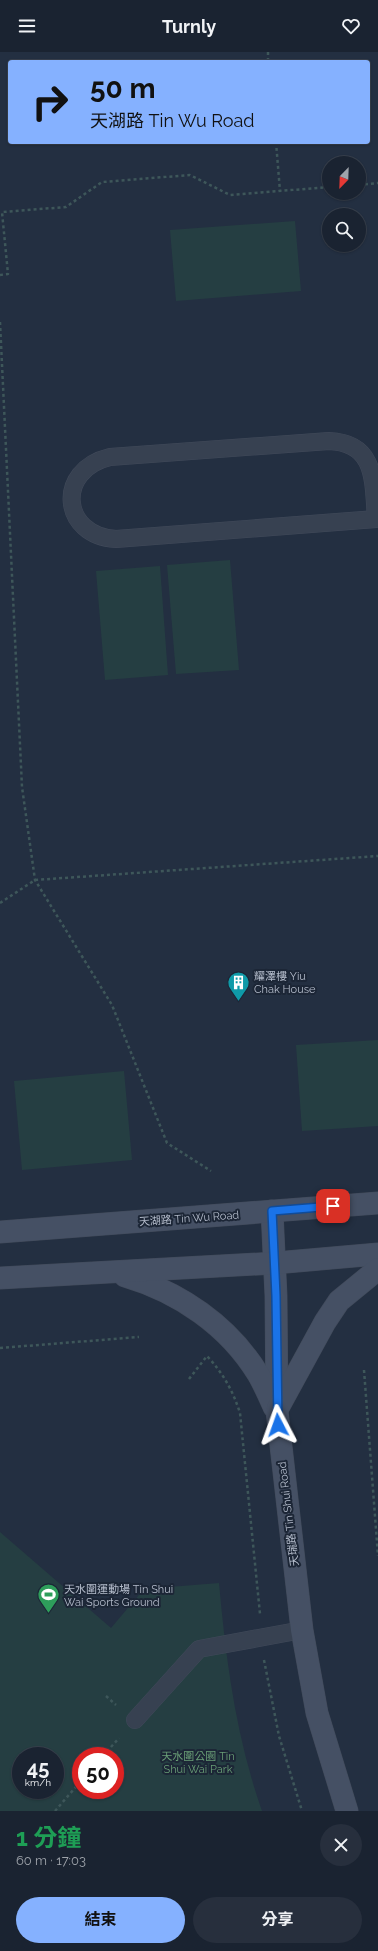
<!DOCTYPE html>
<html lang="zh-TW">
<head>
<meta charset="utf-8">
<style>
	:root { --surface:#1a2331; --page:#272f3d; --text:#f1f3f6; --muted:#9fa4ab; --line:#38404d; --accent:#85b1ff }
	body { margin:0; font-family:Raleway,"Noto Sans TC",sans-serif; background:var(--page); color:var(--text); height:100vh; display:flex; flex-direction:column; font-size:15px; white-space:nowrap }
	* { box-sizing:border-box; margin:0 }
	p { font-size:13px; color:var(--muted) }
	.icon { flex:none; width:22px; height:22px; fill:none; stroke:currentColor; stroke-width:2; stroke-linecap:round; stroke-linejoin:round }
	.map { position:relative; height:1759px; overflow:hidden }
	.drawer { display:flex; flex-direction:column; background:var(--surface); flex:1 }
	.drawer>* { flex:none }
	.top-card { position:absolute; left:8px; top:8px; width:362px; height:84px; border-radius:4px; box-shadow:0 1px 3px #0004,0 0 0 1px var(--line); background:#85b1ff; color:#111; overflow:hidden }
	.needle { width:26px; rotate:203deg }
	.fabs { position:absolute; left:322px; top:104px; display:grid; gap:8px }
	.fabs a { display:grid; place-items:center; width:44px; height:44px; border-radius:50%; background:var(--surface); box-shadow:0 1px 3px #0004,0 0 0 1px var(--line); font-size:20px }
	.speed { position:absolute; left:12px; top:1695px; display:flex; gap:8px; font-size:20px; font-weight:700; text-align:center }
	.speed>* { display:grid; place-content:center; width:52px; height:52px; border-radius:50%; background:var(--surface); box-shadow:0 1px 3px #0004,0 0 0 1px var(--line); line-height:1 }
	.speed small { font-size:10px; font-weight:400 }
	.speed .limit { border:6px solid #d22; background:#fff; color:#111 }
	.pin { position:absolute; display:grid; place-items:center; width:34px; height:34px; color:#fff; margin:-17px; border-radius:8px; box-shadow:0 2px 6px #0006 }
	.me { position:absolute; width:44px; margin:-22px; rotate:356deg; stroke-linejoin:round; filter:drop-shadow(0 0 3px #0008) }
	.turn { display:flex; align-items:center; gap:14px; height:84px; padding:0 16px; font-size:18px }
	.turn .icon { width:52px; height:52px; stroke-width:2.5 }
	.turn b { display:block; font-size:28px; line-height:34px }
	.round { display:grid; place-items:center; flex:none; width:42px; height:42px; border-radius:21px; background:var(--page) }
	.summary { display:flex; align-items:center; justify-content:space-between; height:68px; padding:0 16px }
	h1 { font-size:24px; font-weight:700; line-height:30px; color:#1e9e55 }
	.button { display:flex; gap:8px; margin-top:auto; padding:8px 16px }
	.button a { flex:1; height:46px; border-radius:24px; background:var(--accent); color:#111; font-size:16px; font-weight:700; line-height:46px; text-align:center }
	.button a+a { background:var(--page); color:var(--text) }
	header { display:flex; justify-content:space-between; align-items:center; height:52px; padding:0 16px; background:var(--surface); font-size:18px; font-weight:700 }
	.map>svg:first-child { display:block }
</style>
</head>
<body>
<header><svg class="icon" aria-label="menu" viewBox="0 0 24 24"><path d="M4 6h16M4 12h16M4 18h16"/></svg>Turnly<svg class="icon" aria-label="heart" viewBox="0 0 24 24"><path d="M12 20l-8-8c-3-5 5-10 8-4 3-6 11-1 8 4z"/></svg></header>
<div class="map">
<svg width="378" height="1759" viewBox="0 0 378 1759">
	<rect width="100%" height="100%" fill="#232f41"/>
	<g fill="#253e42" fill-rule="evenodd">
		<path d="M 295,169 L 301,239 L 176,249 L 170,178 Z"/>
		<path d="M 230,508 L 239,618 L 176,622 L 167,513 Z"/>
		<path d="M 160,514 L 168,623 L 105,628 L 96,519 Z"/>
		<path d="M 378,988 L 378,1074 L 302,1079 L 296,993 Z"/>
		<path d="M 124,1019 L 132,1108 L 22,1118 L 14,1029 Z"/>
		<path d="M 0,1480 L 111,1576 L 144,1537 L 219,1531 C 226,1609 236,1685 262,1759 L 0,1759 ZM 21,1704 L 55,1704 L 55,1738 L 21,1738 ZM 81,1704 L 115,1704 L 115,1738 L 81,1738 Z"/>
	</g>
	<g fill="none" stroke-linecap="round" stroke-linejoin="round">
		<defs>
			<g id="service">
				<path d="M 329,389 C 377,391 373,430 376,467 L 116,487 C 61,484 55,418 110,405 Z"/>
				<path d="M 135,1668 L 199,1597 L 302,1578"/>
			</g>
			<g id="secondary">
				<path d="M 272,1159 L 276,1244 L 277,1359 L 302,1578 L 317,1661 L 347,1759"/>
				<path d="M 0,1180 L 378,1151"/>
				<path d="M 125,1224 C 179,1240 228,1273 258,1322 C 264,1332 269,1344 274,1355"/>
				<path d="M 0,1226 L 275,1211 L 378,1202"/>
				<path d="M 278,1356 L 325,1270 L 339,1249 L 378,1217"/>
			</g>
		</defs>
		<use href="#service" stroke="#414a5a" stroke-width="18"/>
		<use href="#secondary" stroke="#414a5a" stroke-width="23"/>
		<g stroke="#3e575a" stroke-width="2.5" stroke-dasharray="3 3" stroke-linecap="butt">
			<path d="M 268,0 L 268,10"/>
			<path d="M 276,90 L 280,139"/>
			<path d="M 359,133 L 378,131"/>
			<path d="M 0,223 L 8,222 L 2,160 L 66,155 L 102,130 L 190,123 L 230,143 L 329,135"/>
			<path d="M 0,270 L 22,735 L 35,828 L 112,953 L 167,1091 L 211,1119"/>
			<path d="M 0,851 L 35,828 L 378,804"/>
			<path d="M 0,1296 L 139,1285"/>
			<path d="M 364,1318 L 378,1504"/>
			<path d="M 189,1327 L 207,1304 C 223,1321 233,1339 240,1361 L 260,1562"/>
			<path d="M 264,1608 L 279,1684 L 302,1759"/>
			<path d="M 106,1644 L 116,1653"/>
			<path d="M 103,1704 L 119,1686"/>
			<path d="M 55,1759 L 81,1729"/>
		</g>
		<use href="#service" stroke="#374151" stroke-width="17"/>
		<use href="#secondary" stroke="#455064" stroke-width="22"/>
	</g>
	<g fill="none" stroke-linecap="round" stroke-linejoin="round">
		<defs>
			<path id="route" d="M 278,1373 L 276,1244 L 272,1159 L 333,1154"/>
		</defs>
		<use href="#route" stroke="#114b97" stroke-width="10"/>
		<use href="#route" stroke="#1a73e8" stroke-width="7"/>
	</g>
	<defs>
		<symbol id="building-pin" viewBox="-11 -11 22 30"><path d="M0 17L-7.5 6A9.5 9.5 0 1 1 7.5 6Z" fill="#0f9aa8" stroke="#1c2636"/><path d="M-4-6H4V6H1V3H-1V6H-4ZM-2.5-4.3h1.7v1.8h-1.7ZM.8-4.3h1.7v1.8H.8ZM-2.5-1h1.7V.8h-1.7ZM.8-1h1.7V.8H.8Z" fill="#fff"/></symbol>
		<symbol id="stadium-pin" viewBox="-11 -11 22 30"><path d="M0 17L-7.5 6A9.5 9.5 0 1 1 7.5 6Z" fill="#2e9e5b" stroke="#1c2636"/><path d="M0-5a6.5 5 0 1 0 0 10a6.5 5 0 1 0 0-10ZM-3.5-1.8h7v3.6h-7Z" fill="#fff"/></symbol>
	</defs>
	<g fill-rule="evenodd">
		<use href="#building-pin" x="226" y="918" width="25" height="34"/>
		<use href="#stadium-pin" x="36" y="1530" width="25" height="34"/>
	</g>
	<g text-anchor="middle" stroke-width="4" stroke-linejoin="round" paint-order="stroke">
		<g font-size="11" fill="#b4bccb" stroke="#1c2636" text-anchor="start">
			<text x="254" y="928">耀澤樓 Yiu<tspan x="254" dy="13">Chak House</tspan></text>
			<text x="64" y="1541">天水圍運動場 Tin Shui<tspan x="64" dy="13">Wai Sports Ground</tspan></text>
		</g>
		<g font-size="11" fill="#b4bccb" stroke="#1c2636">
			<text transform="translate(189 1166) rotate(-4)" y="4">天湖路 Tin Wu Road</text>
			<text transform="translate(288 1462) rotate(-97)" y="4">天瑞路 Tin Shui Road</text>
		</g>
		<g font-size="11" fill="#699e76" stroke="#1c2636">
			<text x="198" y="1708">天水圍公園 Tin<tspan x="198" dy="13">Shui Wai Park</tspan></text>
		</g>
	</g>
</svg>
<div class="fabs">
<a><svg class="needle" viewBox="-14 -14 28 28"><path d="M0-13l5 13h-10z" fill="#e53935"/><path d="M0 13l5-13h-10z" fill="#9fa4ab"/></svg></a>
<a><svg class="icon" aria-label="search" viewBox="0 0 24 24"><circle cx="10" cy="10" r="6"/><path d="M15 15l6 6"/></svg></a>
</div>
<div class="speed"><div>45<small>km/h</small></div><div class="limit">50</div></div>
<div class="pin" style="left:333px;top:1154px;background:#d93025"><svg class="icon" aria-label="arrive" viewBox="0 0 24 24"><path d="M6 21V4h12l-3 4 3 4H6"/></svg></div>
<svg class="me" style="left:278px;top:1373px" viewBox="-20 -20 40 40"><path d="M0-17L14 15 0 8-14 15z" fill="#1a73e8" stroke="#fff" stroke-width="4"/></svg>
<div class="top-card">
<div class="turn"><svg class="icon" aria-label="right" viewBox="0 0 24 24"><path d="M7 20v-9h11M14 6l5 5-5 5"/></svg><div><b>50 m</b>天湖路 Tin Wu Road</div></div>
</div>
</div>
<section class="drawer">
<div class="summary"><div><h1>1 分鐘</h1><p>60 m · 17:03</p></div><a class="round"><svg class="icon" aria-label="close" viewBox="0 0 24 24"><path d="M6 6l12 12M18 6L6 18"/></svg></a></div>
<div class="button"><a>結束</a><a>分享</a></div>
</section>
</body>
</html>
